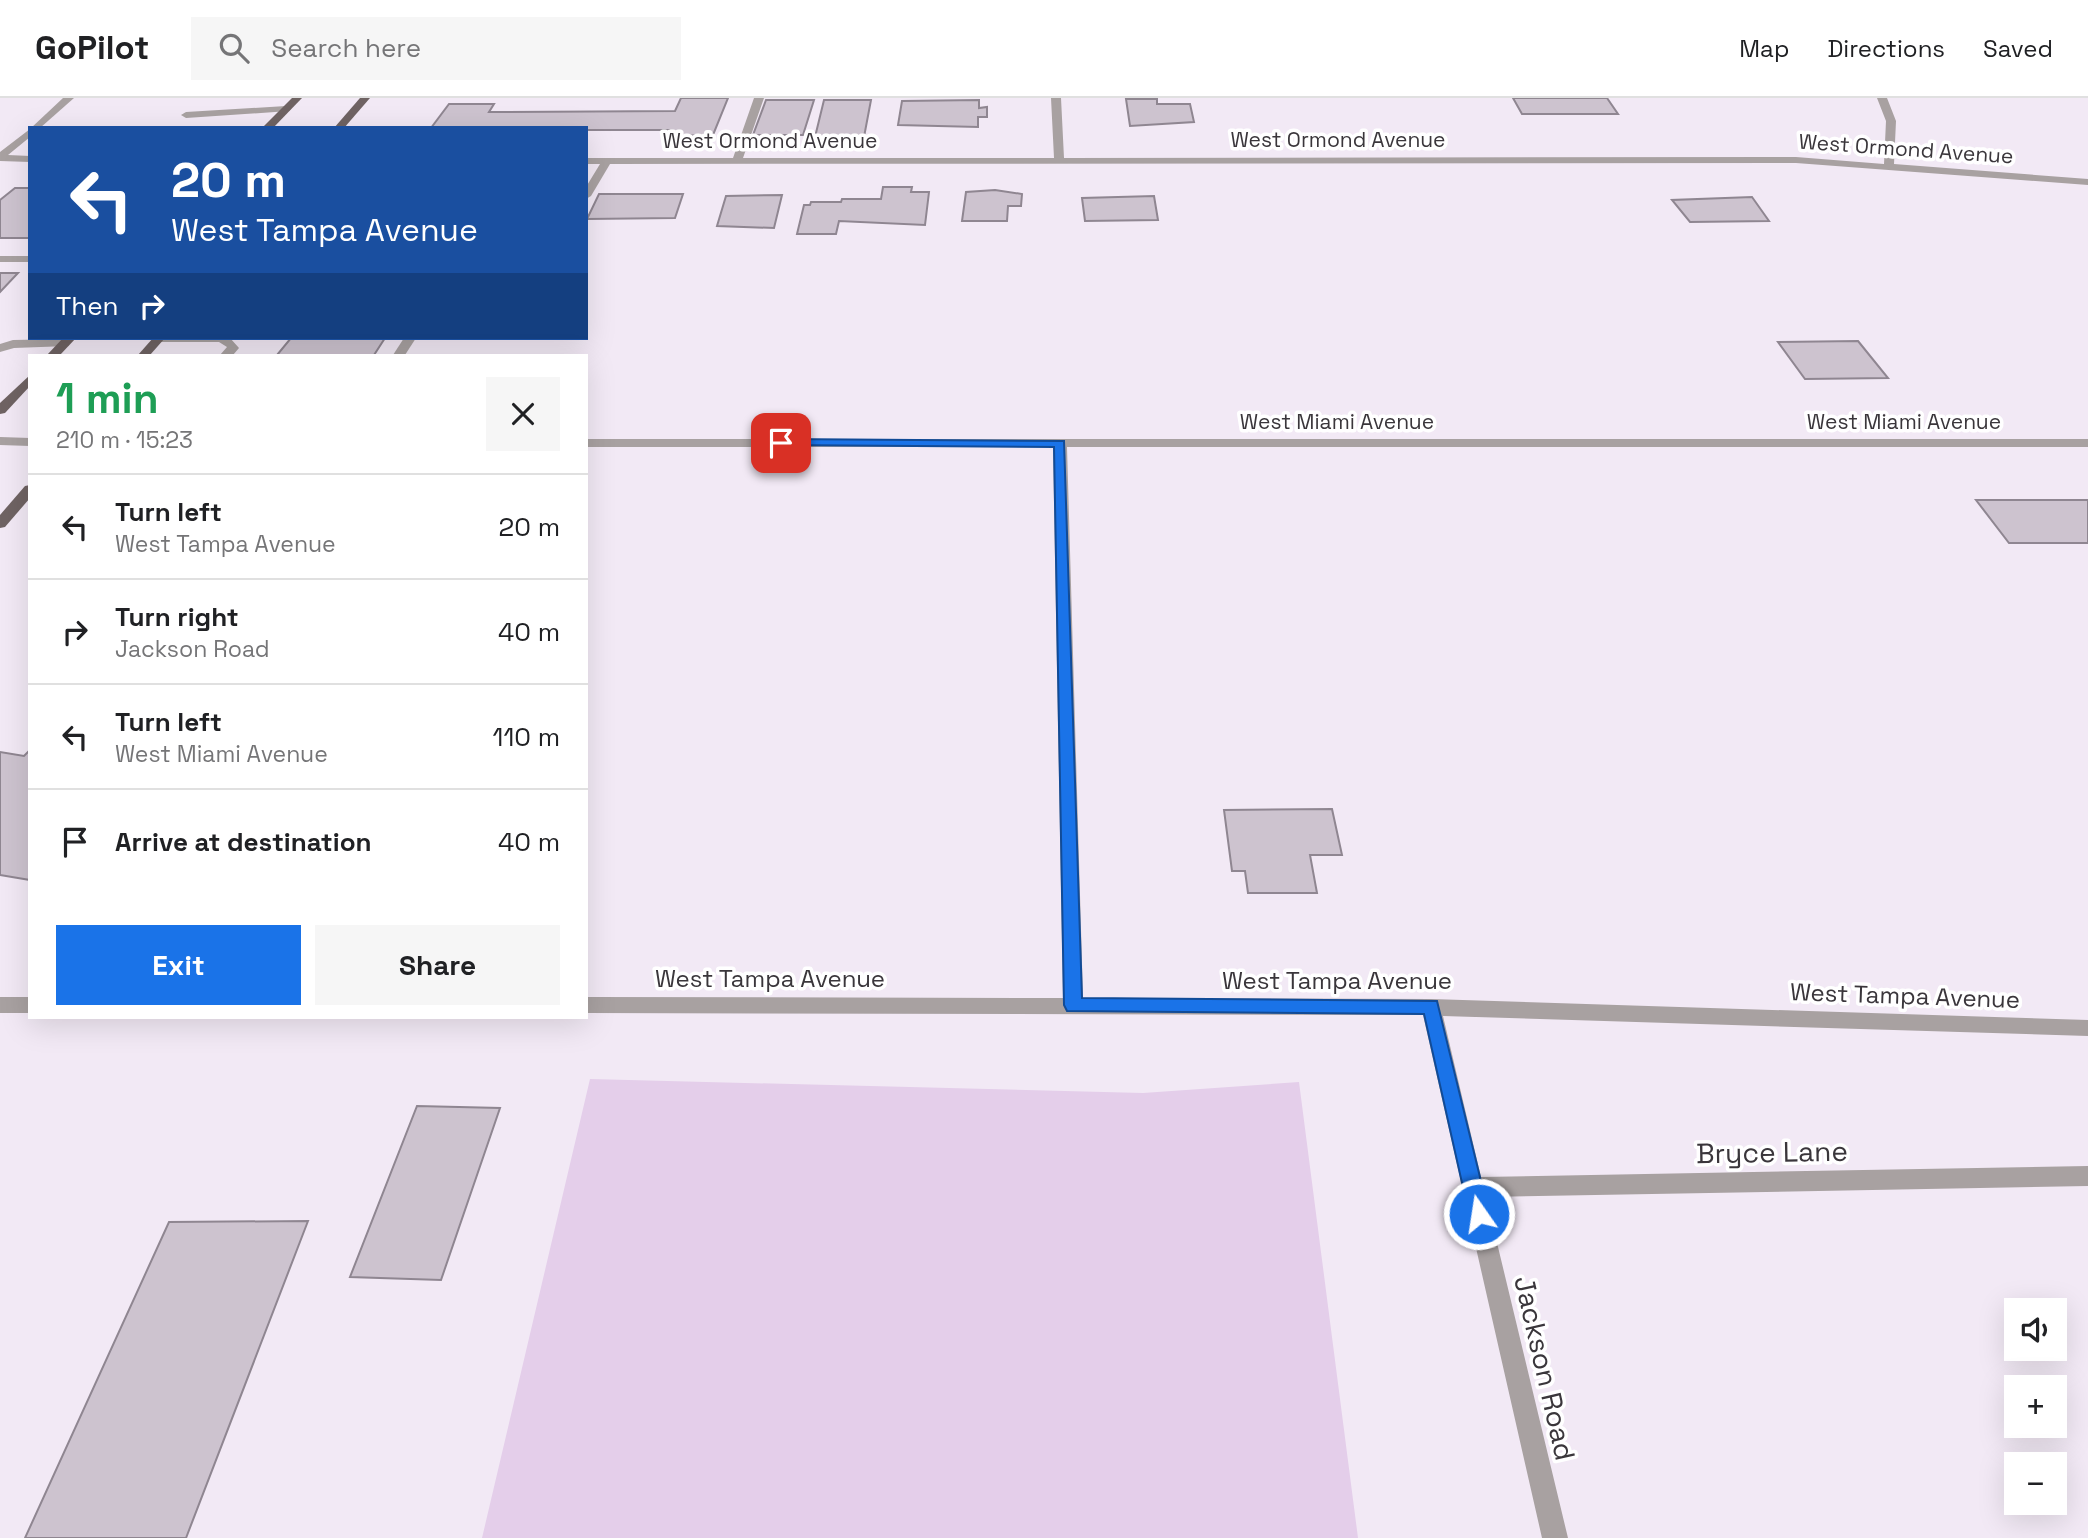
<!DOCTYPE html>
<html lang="en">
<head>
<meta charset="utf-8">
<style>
	:root { --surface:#fff; --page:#f6f6f6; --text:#202124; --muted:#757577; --line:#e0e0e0; --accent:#1a73e8 }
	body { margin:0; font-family:"Space Grotesk",sans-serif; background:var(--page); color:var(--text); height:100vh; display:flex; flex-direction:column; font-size:26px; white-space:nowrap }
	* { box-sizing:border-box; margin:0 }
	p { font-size:23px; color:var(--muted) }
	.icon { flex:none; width:38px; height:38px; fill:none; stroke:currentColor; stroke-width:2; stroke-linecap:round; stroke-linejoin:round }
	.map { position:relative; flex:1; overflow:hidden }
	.side { position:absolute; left:28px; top:256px; width:560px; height:665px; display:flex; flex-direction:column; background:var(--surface); border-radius:0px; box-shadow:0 7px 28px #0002 }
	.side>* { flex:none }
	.hud { position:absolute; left:28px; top:28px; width:560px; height:214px; border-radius:0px; box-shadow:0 7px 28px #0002; background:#1a4fa0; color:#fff; overflow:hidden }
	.fabs { position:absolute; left:2004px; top:1200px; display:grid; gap:14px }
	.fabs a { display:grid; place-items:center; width:63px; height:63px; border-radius:0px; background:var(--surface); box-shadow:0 7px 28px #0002; font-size:35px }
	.pin { position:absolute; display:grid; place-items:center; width:60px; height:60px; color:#fff; margin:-30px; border-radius:14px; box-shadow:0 4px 10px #0006 }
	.me { position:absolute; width:77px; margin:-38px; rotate:347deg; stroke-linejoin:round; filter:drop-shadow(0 0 5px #0008) }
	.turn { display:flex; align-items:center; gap:24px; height:147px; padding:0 28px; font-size:32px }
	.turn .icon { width:91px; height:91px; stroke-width:2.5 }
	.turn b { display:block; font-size:49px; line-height:60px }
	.then { display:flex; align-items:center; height:66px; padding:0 28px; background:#0003; gap:14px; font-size:26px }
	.round { display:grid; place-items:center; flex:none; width:74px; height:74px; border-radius:0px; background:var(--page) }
	.head { display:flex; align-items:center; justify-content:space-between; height:119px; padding:0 28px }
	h1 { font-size:42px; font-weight:600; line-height:52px; color:#1e9e55 }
	.cta { display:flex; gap:14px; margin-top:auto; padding:14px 28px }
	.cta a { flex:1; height:80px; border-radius:0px; background:var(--accent); color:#fff; font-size:28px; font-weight:600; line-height:80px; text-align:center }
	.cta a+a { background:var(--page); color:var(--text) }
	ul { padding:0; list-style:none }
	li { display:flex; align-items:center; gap:21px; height:105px; padding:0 28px; border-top:2px solid var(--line) }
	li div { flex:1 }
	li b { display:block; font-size:26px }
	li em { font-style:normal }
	header { display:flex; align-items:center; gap:42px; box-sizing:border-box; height:98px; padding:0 35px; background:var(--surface); border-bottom:2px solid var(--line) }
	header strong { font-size:33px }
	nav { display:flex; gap:38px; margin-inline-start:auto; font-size:24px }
	.search { width:490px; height:63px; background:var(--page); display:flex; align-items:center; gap:18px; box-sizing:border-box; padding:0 24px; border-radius:0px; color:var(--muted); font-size:26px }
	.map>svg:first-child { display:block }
</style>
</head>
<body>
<header>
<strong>GoPilot</strong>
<div class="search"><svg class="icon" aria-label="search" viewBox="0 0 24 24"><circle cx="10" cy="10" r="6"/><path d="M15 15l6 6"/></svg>Search here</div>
<nav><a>Map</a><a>Directions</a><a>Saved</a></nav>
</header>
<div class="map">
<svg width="2088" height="1440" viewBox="0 0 2088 1440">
	<rect width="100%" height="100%" fill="#f2e9f5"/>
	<path fill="#e4ceea" d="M 590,981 L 1143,995 L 1299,984 L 1358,1440 L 482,1440 Z"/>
	<g fill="#cdc3cf" stroke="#8f8691" stroke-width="2">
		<path d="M 681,0 L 728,0 L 713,37 L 667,38 L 669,32 L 586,32 L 586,30 L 431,30 L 449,6 L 494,6 L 489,14 L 675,13 Z"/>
		<path d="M 1513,0 L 1607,0 L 1618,16 L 1522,16 Z"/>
		<path d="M 1126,1 L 1157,1 L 1157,6 L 1190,6 L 1194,24 L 1130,28 Z"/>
		<path d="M 766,2 L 814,2 L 803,37 L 753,37 Z"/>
		<path d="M 824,2 L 871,2 L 864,39 L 815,39 Z"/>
		<path d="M 979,2 L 979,10 L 987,9 L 987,19 L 978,19 L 978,29 L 898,27 L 902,3 Z"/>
		<path d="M 883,89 L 912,89 L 911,94 L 929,94 L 925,127 L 839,123 L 836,136 L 797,136 L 804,107 L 810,107 L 811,104 L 841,104 L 842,101 L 881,101 Z"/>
		<path d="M 15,90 L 30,90 L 30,140 L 0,140 L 0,102 Z"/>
		<path d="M 995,92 L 1022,96 L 1021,108 L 1008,108 L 1007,123 L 962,123 L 966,94 Z"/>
		<path d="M 599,96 L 683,96 L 675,120 L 587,121 Z"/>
		<path d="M 782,97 L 774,130 L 717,128 L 726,98 Z"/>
		<path d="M 1154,98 L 1158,122 L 1085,123 L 1082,100 Z"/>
		<path d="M 1752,99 L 1769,123 L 1690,124 L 1672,102 Z"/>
		<path d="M 0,175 L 18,175 L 0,194 Z"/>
		<path d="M 291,240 L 385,240 L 374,257 L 277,257 Z"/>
		<path d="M 1858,243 L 1888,280 L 1805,281 L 1778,244 Z"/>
		<path d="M 1976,402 L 2088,402 L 2088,445 L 2009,445 Z"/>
		<path d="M 30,652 L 30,782 L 0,777 L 0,654 L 24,658 Z"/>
		<path d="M 1332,711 L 1342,757 L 1310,757 L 1317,795 L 1248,795 L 1245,773 L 1232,773 L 1224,712 Z"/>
		<path d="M 417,1008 L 500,1010 L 441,1182 L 350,1179 Z"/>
		<path d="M 308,1123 L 186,1440 L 25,1440 L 169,1124 Z"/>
	</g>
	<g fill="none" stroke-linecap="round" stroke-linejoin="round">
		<g fill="#a8a1a1" fill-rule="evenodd">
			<path d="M 63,0 L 74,0 L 40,30 L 30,31 Z"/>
			<path d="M 754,0 L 764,0 L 743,60 L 1054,60 L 1051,0 L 1061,0 L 1064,60 L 1796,59 L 1884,66 L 1886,23 L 1877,0 L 1887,0 L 1896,23 L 1894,66 L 2088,81 L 2088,87 L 1796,65 L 610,66 L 591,98 L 586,101 L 586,89 L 600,66 L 586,66 L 586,60 L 733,60 Z"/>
			<path d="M 286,8 L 291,11 L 289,13 L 186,20 L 181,17 L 186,14 Z"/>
			<path d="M 30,31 L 30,39 L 8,57 L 30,58 L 30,64 L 0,63 L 0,54 Z"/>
			<rect x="0" y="158" width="30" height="6"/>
			<path d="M 153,240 L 230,240 L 239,250 L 233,257 L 220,257 L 227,249 L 219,244 L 159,244 Z"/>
			<path d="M 404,240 L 416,240 L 405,257 L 393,257 Z"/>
			<path d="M 64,241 L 70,245 L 68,248 L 14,250 L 0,254 L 0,246 L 13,242 Z"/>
			<path d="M 0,339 L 30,340 L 30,348 L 0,347 Z"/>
			<path d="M 586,341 L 2088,341 L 2088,349 L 1067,349 L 1083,900 L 1431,901 L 2088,922 L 2088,938 L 1443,918 L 1481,1079 L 2088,1068 L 2088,1088 L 1486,1099 L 1568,1440 L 1542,1440 L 1423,917 L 586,915 L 586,899 L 1063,900 L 1053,349 L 586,349 Z"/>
			<rect x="0" y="899" width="30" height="16"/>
		</g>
		<g fill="#6f6363" fill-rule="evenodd">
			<path d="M 292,0 L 302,0 L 273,30 L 262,30 Z"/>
			<path d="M 360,0 L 370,0 L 344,30 L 334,30 Z"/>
			<path d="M 63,240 L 76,240 L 60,257 L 47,257 Z"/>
			<path d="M 153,240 L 165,240 L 150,257 L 138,257 Z"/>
			<path d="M 30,277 L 30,288 L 5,315 L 0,316 L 0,305 Z"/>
			<path d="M 30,387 L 30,400 L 5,429 L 0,430 L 0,417 L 25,388 Z"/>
		</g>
	</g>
	<path fill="#1a73e8" stroke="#114b97" stroke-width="2" d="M 781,341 L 1064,343 L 1082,900 L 1437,903 L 1489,1116 L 1486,1123 L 1479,1126 L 1472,1123 L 1469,1116 L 1424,916 L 1067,913 L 1064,907 L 1054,349 L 777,347 L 777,342 Z"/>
	<g text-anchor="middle" stroke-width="7" stroke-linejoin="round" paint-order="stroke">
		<g font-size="21" fill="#3a363b" stroke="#fff">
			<text x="1338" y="49">West Ormond Avenue</text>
			<text x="770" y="50">West Ormond Avenue</text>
			<text transform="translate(1906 51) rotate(4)" y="7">West Ormond Avenue</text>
			<text x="1337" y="331">West Miami Avenue</text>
			<text x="1904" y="331">West Miami Avenue</text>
		</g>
		<g font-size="24" fill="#3a363b" stroke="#fff">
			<text x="770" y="889">West Tampa Avenue</text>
			<text x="1337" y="891">West Tampa Avenue</text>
			<text transform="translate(1905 898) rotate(2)" y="8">West Tampa Avenue</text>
		</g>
		<g font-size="28" fill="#3a363b" stroke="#fff">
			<text transform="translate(1772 1054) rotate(-1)" y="10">Bryce Lane</text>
			<text transform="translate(1545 1270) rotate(77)" y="10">Jackson Road</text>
		</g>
	</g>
</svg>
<div class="fabs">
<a><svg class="icon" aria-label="sound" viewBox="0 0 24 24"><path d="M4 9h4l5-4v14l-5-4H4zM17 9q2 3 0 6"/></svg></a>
<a>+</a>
<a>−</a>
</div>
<div class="pin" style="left:781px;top:345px;background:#d93025"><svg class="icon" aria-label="arrive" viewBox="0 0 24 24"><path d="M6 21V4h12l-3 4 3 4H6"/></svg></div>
<svg class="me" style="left:1479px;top:1116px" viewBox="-20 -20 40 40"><circle r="17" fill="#1a73e8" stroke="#fff" stroke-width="3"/><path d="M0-11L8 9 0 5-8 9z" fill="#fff"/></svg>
<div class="hud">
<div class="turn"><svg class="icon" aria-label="left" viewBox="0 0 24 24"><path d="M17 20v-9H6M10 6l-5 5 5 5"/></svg><div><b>20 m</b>West Tampa Avenue</div></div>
<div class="then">Then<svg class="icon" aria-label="right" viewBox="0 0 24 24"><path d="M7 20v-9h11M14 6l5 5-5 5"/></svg></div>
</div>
<section class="side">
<div class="head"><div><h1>1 min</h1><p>210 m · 15:23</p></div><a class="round"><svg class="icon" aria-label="close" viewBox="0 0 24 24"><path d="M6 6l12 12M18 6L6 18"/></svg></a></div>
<ul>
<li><svg class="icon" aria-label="left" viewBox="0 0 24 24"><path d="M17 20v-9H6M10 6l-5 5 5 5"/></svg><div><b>Turn left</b><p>West Tampa Avenue</p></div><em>20 m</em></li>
<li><svg class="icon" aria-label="right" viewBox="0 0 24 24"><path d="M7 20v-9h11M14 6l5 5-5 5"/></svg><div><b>Turn right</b><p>Jackson Road</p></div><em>40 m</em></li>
<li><svg class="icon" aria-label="left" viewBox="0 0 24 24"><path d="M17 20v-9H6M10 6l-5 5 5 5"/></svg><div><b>Turn left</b><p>West Miami Avenue</p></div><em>110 m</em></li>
<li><svg class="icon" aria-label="arrive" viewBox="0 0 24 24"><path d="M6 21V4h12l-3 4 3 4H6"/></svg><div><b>Arrive at destination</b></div><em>40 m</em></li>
</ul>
<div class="cta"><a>Exit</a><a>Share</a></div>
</section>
</div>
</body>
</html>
